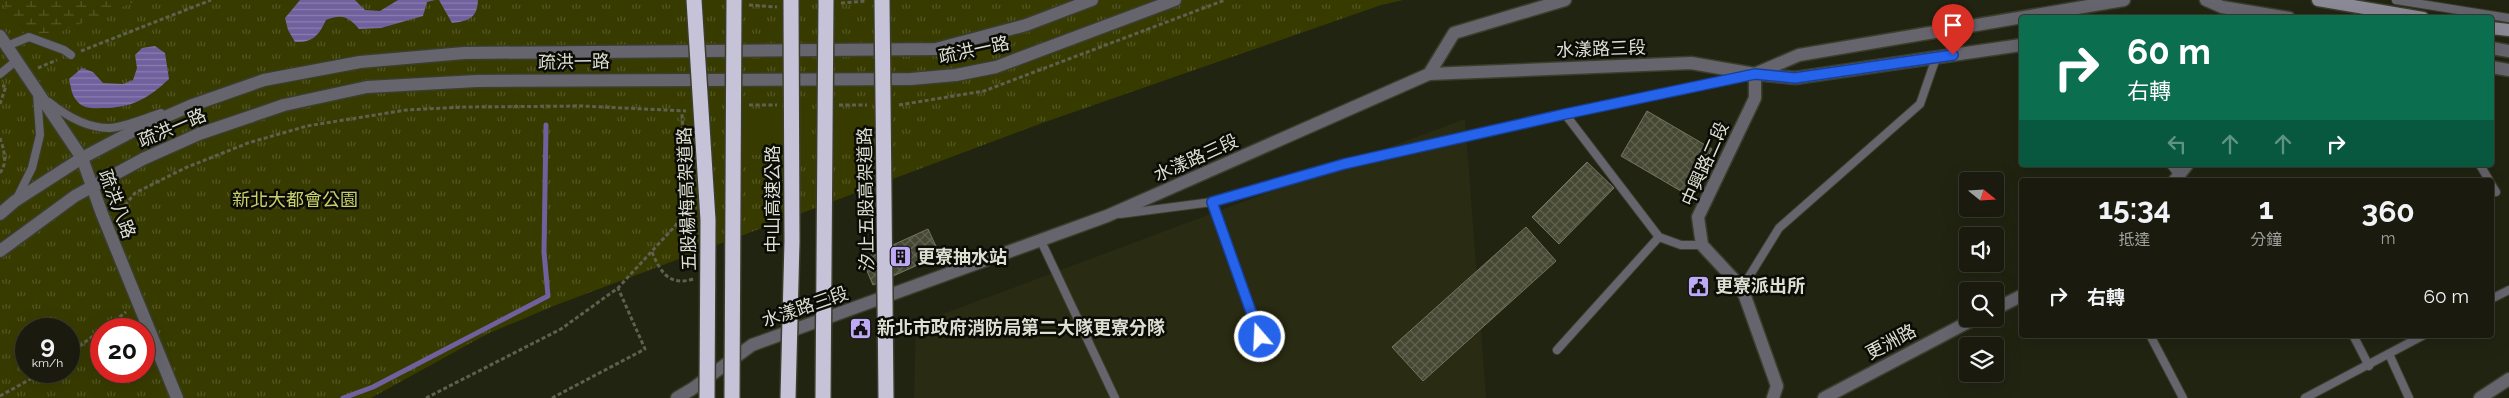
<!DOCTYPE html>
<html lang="zh-TW">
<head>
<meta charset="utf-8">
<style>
	:root { --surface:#1a1b0e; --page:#27281c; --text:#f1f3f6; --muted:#9fa19e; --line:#38392e }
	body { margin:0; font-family:Raleway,"Noto Sans TC",sans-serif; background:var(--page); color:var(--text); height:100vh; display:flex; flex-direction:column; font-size:19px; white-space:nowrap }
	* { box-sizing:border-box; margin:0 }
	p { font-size:16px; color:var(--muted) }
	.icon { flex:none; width:28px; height:28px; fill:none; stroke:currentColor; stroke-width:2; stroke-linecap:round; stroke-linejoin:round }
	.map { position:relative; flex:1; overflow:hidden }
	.side { position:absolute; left:2019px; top:178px; width:475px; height:160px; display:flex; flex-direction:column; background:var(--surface); border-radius:5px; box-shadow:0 5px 20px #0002,0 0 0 1px var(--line) }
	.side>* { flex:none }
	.hud { position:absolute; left:2019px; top:15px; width:475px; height:152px; border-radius:5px; box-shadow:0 5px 20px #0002,0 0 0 1px var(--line); background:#0b6e4f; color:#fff; overflow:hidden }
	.needle { width:32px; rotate:108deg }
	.tools { position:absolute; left:1959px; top:172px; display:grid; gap:10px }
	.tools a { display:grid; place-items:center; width:45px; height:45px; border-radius:5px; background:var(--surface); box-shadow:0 5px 20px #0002,0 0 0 1px var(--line); font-size:25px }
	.speed { position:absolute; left:15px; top:318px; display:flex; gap:10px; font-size:25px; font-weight:700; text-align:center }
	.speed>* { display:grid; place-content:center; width:65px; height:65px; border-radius:50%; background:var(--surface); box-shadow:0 5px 20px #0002,0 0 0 1px var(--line); line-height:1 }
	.speed small { font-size:12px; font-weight:400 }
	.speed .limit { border:8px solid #d22; background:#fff; color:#111 }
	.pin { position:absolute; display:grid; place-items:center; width:42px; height:42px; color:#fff; margin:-51px -21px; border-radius:50% 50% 50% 0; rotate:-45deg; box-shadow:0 0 5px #0007 }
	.pin .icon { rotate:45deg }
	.me { position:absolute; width:55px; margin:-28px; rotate:341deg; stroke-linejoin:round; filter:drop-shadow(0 0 4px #0008) }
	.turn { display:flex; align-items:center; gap:18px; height:105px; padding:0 25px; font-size:22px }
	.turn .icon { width:65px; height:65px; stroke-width:2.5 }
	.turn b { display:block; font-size:35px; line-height:42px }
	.lanes { display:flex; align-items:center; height:48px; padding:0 25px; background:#0003; justify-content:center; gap:25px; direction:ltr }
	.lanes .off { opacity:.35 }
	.eta { display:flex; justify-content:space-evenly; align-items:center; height:85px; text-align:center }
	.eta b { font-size:30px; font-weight:700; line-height:35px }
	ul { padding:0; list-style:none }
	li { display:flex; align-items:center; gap:15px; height:65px; padding:0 25px }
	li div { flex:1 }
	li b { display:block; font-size:19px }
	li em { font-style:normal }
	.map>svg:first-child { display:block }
</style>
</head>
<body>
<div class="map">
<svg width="2509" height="398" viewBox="0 0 2509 398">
	<defs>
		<pattern id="grass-tufts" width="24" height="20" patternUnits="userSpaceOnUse" patternTransform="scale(1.25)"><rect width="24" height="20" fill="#383b00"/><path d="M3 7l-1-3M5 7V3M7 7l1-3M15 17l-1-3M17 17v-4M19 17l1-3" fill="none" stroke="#545724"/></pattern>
		<pattern id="wetland-marsh" width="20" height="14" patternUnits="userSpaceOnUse" patternTransform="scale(1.25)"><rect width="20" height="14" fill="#383b00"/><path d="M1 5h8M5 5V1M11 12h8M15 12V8" fill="none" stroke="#545724"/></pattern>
		<pattern id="water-rules" width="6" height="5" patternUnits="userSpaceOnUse" patternTransform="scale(1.25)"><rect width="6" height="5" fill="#70609d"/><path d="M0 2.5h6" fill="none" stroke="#8b7eae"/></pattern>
		<pattern id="building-cross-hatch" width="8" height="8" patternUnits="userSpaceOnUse" patternTransform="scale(1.25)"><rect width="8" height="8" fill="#464834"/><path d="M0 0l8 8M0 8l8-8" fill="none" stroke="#606250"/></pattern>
	</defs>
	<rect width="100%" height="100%" fill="#222412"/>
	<path fill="#292b12" d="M 1465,119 L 1486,398 L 914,398 L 916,324 Z"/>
	<path fill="url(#grass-tufts)" fill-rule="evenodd" d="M 0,0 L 1403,0 L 1381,5 L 1045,122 L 556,305 L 487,334 L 371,398 L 0,398 ZM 26,329 L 69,329 L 69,371 L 26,371 ZM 101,329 L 144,329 L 144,371 L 101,371 Z"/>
	<path fill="url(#wetland-marsh)" d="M 1,0 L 139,0 L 30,44 Z"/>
	<g fill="#383b00">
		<path d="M 892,112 L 893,153 L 818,154 L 818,114 Z"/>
		<path d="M 810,114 L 811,154 L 737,155 L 736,115 Z"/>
	</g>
	<g fill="url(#water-rules)">
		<path d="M 300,0 L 355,0 L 365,10 L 380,11 L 398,0 L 435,0 L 427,2 L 423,16 L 381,28 L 359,29 C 348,16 342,14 326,20 C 319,35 313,43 295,42 L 288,30 L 285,18 Z"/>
		<path d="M 439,0 L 478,0 C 477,18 469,21 452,23 Z"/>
		<path d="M 155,46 L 165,53 L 169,79 C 147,100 129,109 98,108 C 90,108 82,108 77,101 C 71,95 71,86 69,79 L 82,68 L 93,72 L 103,83 L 123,84 L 133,80 L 137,68 L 135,55 L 142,48 Z"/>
	</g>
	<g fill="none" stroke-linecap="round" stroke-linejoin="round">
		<path stroke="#70609d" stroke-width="5" d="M 343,398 L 373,387 L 548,296 L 544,252 L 546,125"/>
	</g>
	<g fill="url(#building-cross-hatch)" stroke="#737560">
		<path d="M 1647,111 L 1712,149 L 1686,194 L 1621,156 Z"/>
		<path d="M 1587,162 L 1614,188 L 1559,244 L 1532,217 Z"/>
		<path d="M 1526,227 L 1556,261 L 1423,381 L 1392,347 Z"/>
		<path d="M 928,229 L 940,255 L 873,285 L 862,259 Z"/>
	</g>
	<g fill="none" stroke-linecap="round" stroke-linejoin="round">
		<defs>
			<g id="service">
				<path d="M 2396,0 L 2509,18"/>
				<path d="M 7,46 L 29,37 L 64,50 L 71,55"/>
				<path d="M 0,74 L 16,61"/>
				<path d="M 49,102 C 65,115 87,128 109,128 C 125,127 145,118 161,113"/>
				<path d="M 1565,114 L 1659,237 L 1681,245 L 1702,245"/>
				<path d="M 2171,165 L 2178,174 L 2178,178"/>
				<path d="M 2480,165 L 2489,180"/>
				<path d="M 2491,184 L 2496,192"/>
				<path d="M 17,198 L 32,168 L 40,135 L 37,94"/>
				<path d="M 1212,202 L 1266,354"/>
				<path d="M 1120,214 L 1212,202 L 1344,164 L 1565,114 L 1748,76"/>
				<path d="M 1041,241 L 1115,398"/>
				<path d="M 1742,288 L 1779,228 L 1920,104 L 1936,58"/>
				<path d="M 2491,299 L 2509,290"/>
				<path d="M 2150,335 L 2183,398"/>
				<path d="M 2353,335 L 2369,366"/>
				<path d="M 1557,350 L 1659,237"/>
				<path d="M 2389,354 L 2409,398"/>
				<path d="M 2305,398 L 2424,335"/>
			</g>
			<g id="minor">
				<path d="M 0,36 L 82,158 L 102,214 L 177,398"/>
				<path d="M 2175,180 L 2187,165"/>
				<path d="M 1995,309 L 2021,296"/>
				<path d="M 1824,398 L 1974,319"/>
				<path d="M 2480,398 L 2509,379"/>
			</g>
			<g id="tertiary">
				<path d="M 2206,0 L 2222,7 L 2289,18"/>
				<path d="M 2491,48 L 2509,51"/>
				<path d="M 2491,67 L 2509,70"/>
				<path d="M 1757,73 L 1799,55 L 2124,0"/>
				<path d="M 1429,74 L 1454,33 L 1565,0"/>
				<path d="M 1755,74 L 1755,98 L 1698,217 L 1702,245 L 1742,288 L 1777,386 L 1773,398"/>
				<path d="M 0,214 L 15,201 L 82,158 L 135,130 L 190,106 L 264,80 L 360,62 L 464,53 L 936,49 L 1026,25 L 1092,0"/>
				<path d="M 0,251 L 75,196 L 143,159 L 199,134 L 284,105 L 367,87 L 477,81 L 911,79 L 956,75 L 996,67 L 1175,0"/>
				<path d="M 677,398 L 692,389 L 752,345 L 1107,216 L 1429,74 L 1691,63 L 1755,74 L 1795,78 L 2021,45"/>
			</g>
			<g id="secondary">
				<path d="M 2318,0 L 2423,18"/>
				<path d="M 2491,28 L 2509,30"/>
			</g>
		</defs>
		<use href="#service" stroke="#3c3e2d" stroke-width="10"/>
		<use href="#minor" stroke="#3c3e2d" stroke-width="15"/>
		<use href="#tertiary" stroke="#3c3e2d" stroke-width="15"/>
		<use href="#secondary" stroke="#3c3e2d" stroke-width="15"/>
		<g stroke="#5e6050" stroke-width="3" stroke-dasharray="4 2.5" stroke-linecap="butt">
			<path d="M 841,3 L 867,1"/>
			<path d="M 749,5 L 777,7"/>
			<path d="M 81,51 L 211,0"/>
			<path d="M 38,68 L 57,60"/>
			<path d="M 0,104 L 6,86 L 2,86"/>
			<path d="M 749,105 L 777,105"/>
			<path d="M 839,105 L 867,105"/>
			<path d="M 899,105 L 984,91 L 1225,0"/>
			<path d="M 0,138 C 4,150 8,162 0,173"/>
			<path d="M 123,225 L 126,204 L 135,193 L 185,168 L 248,143 L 307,126 L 406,110 L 464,107 L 582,106 L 686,111"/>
			<path d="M 652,252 C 660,271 669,287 693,279"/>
			<path d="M 104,329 L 126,312"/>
			<path d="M 69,354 L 101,330"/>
			<path d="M 0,396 L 45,371"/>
			<path d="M 426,398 L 561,329 L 618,288 L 676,225 L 685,203 L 682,112"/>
			<path d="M 552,398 L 645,349 L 618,288"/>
		</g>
		<use href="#service" stroke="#66646d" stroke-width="8"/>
		<use href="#minor" stroke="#66646d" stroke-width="12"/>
		<use href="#tertiary" stroke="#66646d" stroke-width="12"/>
		<use href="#secondary" stroke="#8d8a98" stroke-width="12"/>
		<defs>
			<g id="motorway-bridge">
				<path d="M 694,0 L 708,220 L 707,398"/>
				<path d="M 882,0 L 886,398"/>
				<path d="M 732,398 L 734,0"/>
				<path d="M 788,398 L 792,241 L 791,0"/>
				<path d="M 823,398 L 826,0"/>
			</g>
		</defs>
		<use href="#motorway-bridge" stroke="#3c3e2d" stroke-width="18" stroke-linecap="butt"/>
		<use href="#motorway-bridge" stroke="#c6c2d8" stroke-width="15"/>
	</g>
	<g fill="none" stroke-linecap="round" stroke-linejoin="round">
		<defs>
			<path id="route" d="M 1260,337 L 1212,202 L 1344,164 L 1565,114 L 1755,74 L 1795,78 L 1953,55"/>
		</defs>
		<use href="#route" stroke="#184099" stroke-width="12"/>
		<use href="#route" stroke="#2563eb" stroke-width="9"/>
	</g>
	<defs>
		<symbol id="building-square" viewBox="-11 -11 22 22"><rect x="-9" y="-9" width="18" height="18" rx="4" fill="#bda9f5" stroke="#0b0c05"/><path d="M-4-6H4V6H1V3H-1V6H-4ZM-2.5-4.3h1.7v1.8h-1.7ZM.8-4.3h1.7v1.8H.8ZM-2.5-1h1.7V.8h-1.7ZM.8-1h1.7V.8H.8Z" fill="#111"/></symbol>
		<symbol id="civic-square" viewBox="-11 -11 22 22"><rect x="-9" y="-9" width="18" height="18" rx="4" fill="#bda9f5" stroke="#0b0c05"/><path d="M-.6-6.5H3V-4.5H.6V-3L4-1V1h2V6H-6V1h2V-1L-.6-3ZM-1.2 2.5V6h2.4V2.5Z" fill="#111"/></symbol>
	</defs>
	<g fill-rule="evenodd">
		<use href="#building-square" x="888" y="244" width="25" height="25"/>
		<use href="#civic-square" x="1686" y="274" width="25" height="25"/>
		<use href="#civic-square" x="848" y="316" width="25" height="25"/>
	</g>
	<g text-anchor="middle" stroke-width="5" stroke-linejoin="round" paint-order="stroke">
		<g font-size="18" fill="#dddfd3" stroke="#0b0c05">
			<text transform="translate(1601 49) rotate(-2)" y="6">水漾路三段</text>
			<text transform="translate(974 50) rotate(-12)" y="6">疏洪一路</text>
			<text transform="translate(574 62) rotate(-1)" y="6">疏洪一路</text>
			<text transform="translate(172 128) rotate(-23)" y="6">疏洪一路</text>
			<text transform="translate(1196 158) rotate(-24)" y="6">水漾路三段</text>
			<text transform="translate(1705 164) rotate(-66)" y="6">中興路二段</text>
			<text transform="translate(687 199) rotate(-92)" y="6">五股楊梅高架道路</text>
			<text transform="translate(773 199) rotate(-90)" y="6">中山高速公路</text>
			<text transform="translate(866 199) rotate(-91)" y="6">汐止五股高架道路</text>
			<text transform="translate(117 204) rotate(69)" y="6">疏洪八路</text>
			<text transform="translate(805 307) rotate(-19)" y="6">水漾路三段</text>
			<text transform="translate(1891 342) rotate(-28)" y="6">更洲路</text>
		</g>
		<g font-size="18" fill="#c8d06c" stroke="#0b0c05">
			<text x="295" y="206">新北大都會公園</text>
		</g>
		<g font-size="18" font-weight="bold" fill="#dddfd3" stroke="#0b0c05" text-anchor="start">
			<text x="917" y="263">更寮抽水站</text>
			<text x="1715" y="292">更寮派出所</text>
			<text x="877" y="334">新北市政府消防局第二大隊更寮分隊</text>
		</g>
	</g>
</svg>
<div class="tools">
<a><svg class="needle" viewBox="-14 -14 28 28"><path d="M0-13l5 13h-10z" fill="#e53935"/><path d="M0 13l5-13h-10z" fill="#9fa19e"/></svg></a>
<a><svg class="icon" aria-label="sound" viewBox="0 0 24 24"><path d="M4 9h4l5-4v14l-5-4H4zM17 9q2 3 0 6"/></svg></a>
<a><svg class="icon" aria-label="search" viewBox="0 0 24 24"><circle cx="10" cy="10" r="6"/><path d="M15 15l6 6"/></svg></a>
<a><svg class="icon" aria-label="layers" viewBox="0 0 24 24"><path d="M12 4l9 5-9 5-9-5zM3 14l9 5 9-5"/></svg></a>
</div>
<div class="speed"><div>9<small>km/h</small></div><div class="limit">20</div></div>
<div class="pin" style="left:1953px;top:55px;background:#d93025"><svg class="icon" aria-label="arrive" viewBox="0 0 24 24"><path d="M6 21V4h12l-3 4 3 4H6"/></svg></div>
<svg class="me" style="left:1260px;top:337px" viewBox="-20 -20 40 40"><circle r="17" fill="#2563eb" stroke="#fff" stroke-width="3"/><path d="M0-11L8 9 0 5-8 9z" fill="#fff"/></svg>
<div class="hud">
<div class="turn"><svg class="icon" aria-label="right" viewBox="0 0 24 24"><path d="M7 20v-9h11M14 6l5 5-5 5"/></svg><div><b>60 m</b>右轉</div></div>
<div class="lanes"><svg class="icon off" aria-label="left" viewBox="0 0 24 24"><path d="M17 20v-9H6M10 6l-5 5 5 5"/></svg><svg class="icon off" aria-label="ahead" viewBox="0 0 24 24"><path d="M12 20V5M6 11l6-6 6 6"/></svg><svg class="icon off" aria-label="ahead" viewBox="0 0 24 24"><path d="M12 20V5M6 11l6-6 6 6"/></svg><svg class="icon" aria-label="right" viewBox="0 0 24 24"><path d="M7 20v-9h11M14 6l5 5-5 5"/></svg></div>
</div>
<section class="side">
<div class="eta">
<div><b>15:34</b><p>抵達</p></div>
<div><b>1</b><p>分鐘</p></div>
<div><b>360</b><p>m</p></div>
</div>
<ul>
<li><svg class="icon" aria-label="right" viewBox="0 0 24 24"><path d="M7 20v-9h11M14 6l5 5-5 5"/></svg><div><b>右轉</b></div><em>60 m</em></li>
</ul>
</section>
</div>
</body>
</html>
